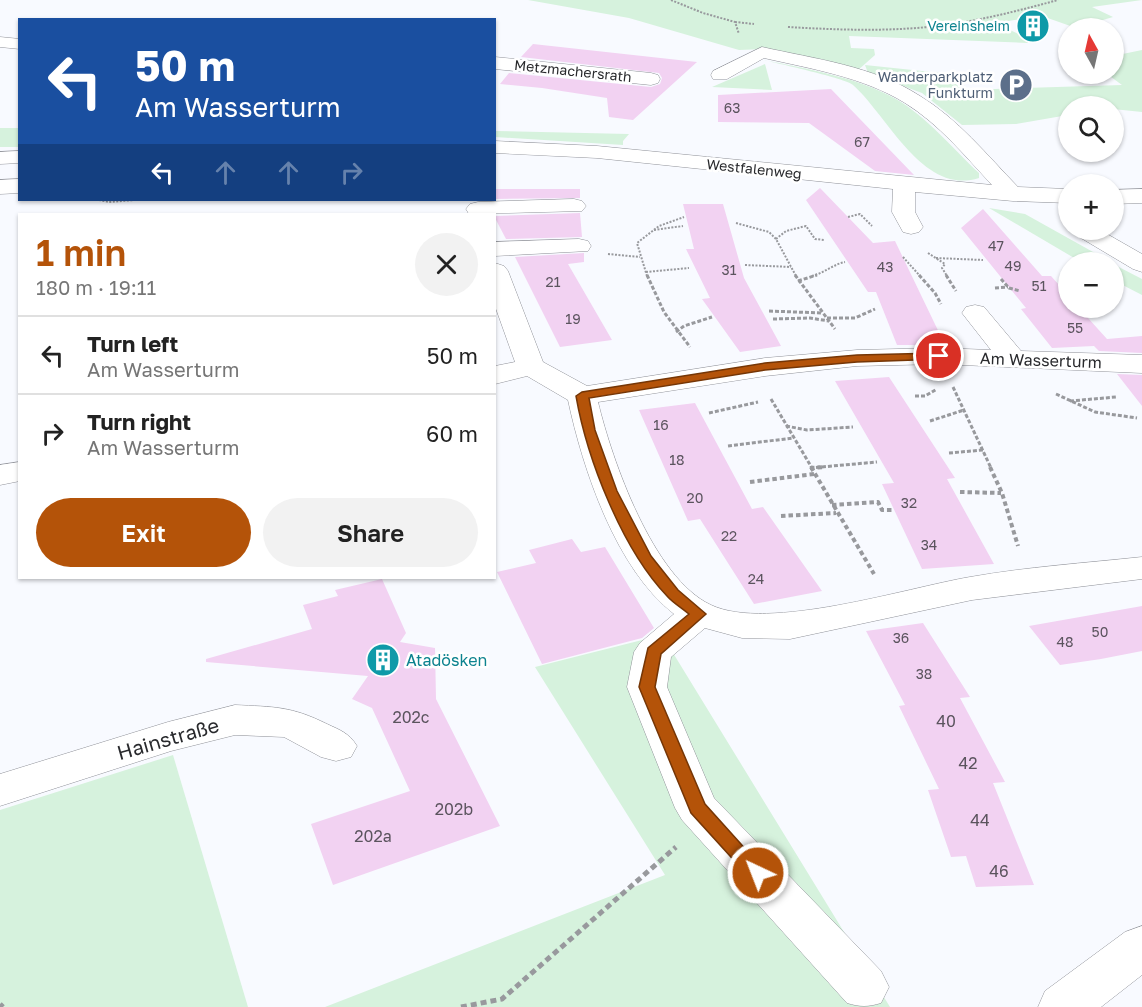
<!DOCTYPE html>
<html lang="en">
<head>
<meta charset="utf-8">
<style>
	:root { --surface:#fff; --page:#f2f2f2; --text:#222; --muted:#767676; --line:#e0e0e0; --accent:#b45309 }
	body { margin:0; font-family:"Golos Text",sans-serif; background:var(--page); color:var(--text); height:100vh; display:flex; flex-direction:column; font-size:22px; white-space:nowrap }
	* { box-sizing:border-box; margin:0 }
	p { font-size:20px; color:var(--muted) }
	.icon { flex:none; width:33px; height:33px; fill:none; stroke:currentColor; stroke-width:2; stroke-linecap:round; stroke-linejoin:round }
	.map { position:relative; flex:1; overflow:hidden }
	.panel { position:absolute; left:18px; top:213px; width:478px; height:366px; display:flex; flex-direction:column; background:var(--surface); border-radius:0px; box-shadow:0 2px 4px #0004 }
	.panel>* { flex:none }
	.hud { position:absolute; left:18px; top:18px; width:478px; height:183px; border-radius:0px; box-shadow:0 2px 4px #0004; background:#1a4fa0; color:#fff; overflow:hidden }
	.needle { width:39px; rotate:352deg }
	.buttons { position:absolute; left:1058px; top:18px; display:grid; gap:12px }
	.buttons a { display:grid; place-items:center; width:66px; height:66px; border-radius:50%; background:var(--surface); box-shadow:0 2px 4px #0004; font-size:30px }
	.pin { position:absolute; display:grid; place-items:center; width:51px; height:51px; color:#fff; margin:-26px; border:3px solid #fff; border-radius:50%; box-shadow:0 2px 6px #0007 }
	.me { position:absolute; width:66px; margin:-33px; rotate:317deg; stroke-linejoin:round; filter:drop-shadow(0 0 4px #0008) }
	.turn { display:flex; align-items:center; gap:21px; height:126px; padding:0 18px; font-size:27px }
	.turn .icon { width:78px; height:78px; stroke-width:2.5 }
	.turn b { display:block; font-size:42px; line-height:51px }
	.lanes { display:flex; align-items:center; height:57px; padding:0 18px; background:#0003; justify-content:center; gap:30px; direction:ltr }
	.lanes .off { opacity:.35 }
	.round { display:grid; place-items:center; flex:none; width:63px; height:63px; border-radius:32px; background:var(--page) }
	.overview { display:flex; align-items:center; justify-content:space-between; height:102px; padding:0 18px }
	h1 { font-size:36px; font-weight:600; line-height:45px; color:var(--accent) }
	.action { display:flex; gap:12px; margin-top:auto; padding:12px 18px }
	.action a { flex:1; height:69px; border-radius:36px; background:var(--accent); color:#fff; font-size:24px; font-weight:600; line-height:69px; text-align:center }
	.action a+a { background:var(--page); color:var(--text) }
	ul { padding:0; list-style:none }
	li { display:flex; align-items:center; gap:18px; height:78px; padding:0 18px; border-top:2px solid var(--line) }
	li div { flex:1 }
	li b { display:block; font-size:22px }
	li em { font-style:normal }
	.map>svg:first-child { display:block }
</style>
</head>
<body>
<div class="map">
<svg width="1142" height="1007" viewBox="0 0 1142 1007">
	<rect width="100%" height="100%" fill="#f8faff"/>
	<g fill="#d6f2dd">
		<path d="M 528,0 L 1142,0 L 1092,7 L 1113,17 L 1076,28 L 1042,16 L 995,23 L 1025,37 L 1028,43 L 849,36 L 851,48 L 874,49 L 875,55 L 857,71 L 765,49 L 739,50 L 629,18 Z"/>
		<path d="M 1142,50 L 1142,112 L 1113,109 L 1113,106 L 1068,106 L 1068,115 L 1016,124 L 962,125 L 922,93 L 868,73 L 865,65 L 941,73 L 964,90 L 1122,85 L 1107,74 L 1113,74 L 1113,56 Z"/>
		<path d="M 764,60 C 807,69 857,77 896,99 C 927,117 953,149 979,173 L 979,178 C 923,196 888,116 853,85 C 845,78 779,64 764,60 Z"/>
		<path d="M 765,64 L 772,90 L 712,87 Z"/>
		<rect x="0" y="128" width="19" height="19"/>
		<path d="M 495,131 L 629,134 L 623,141 L 623,145 L 495,137 Z"/>
		<path d="M 989,208 L 1025,214 L 1111,262 L 1081,262 Z"/>
		<path d="M 1113,264 L 1142,279 L 1142,295 L 1113,280 Z"/>
		<path d="M 662,635 L 890,1007 L 325,1007 L 665,875 L 535,667 Z"/>
		<path d="M 173,755 L 248,1007 L 0,1007 L 0,810 Z"/>
	</g>
	<g fill="#f2d2f2">
		<path d="M 533,44 L 697,62 L 633,120 L 609,117 L 607,98 L 542,88 L 500,84 L 509,73 L 651,87 L 660,84 L 662,78 L 659,73 L 521,57 Z"/>
		<path d="M 831,89 L 914,175 L 875,171 L 809,123 L 718,122 L 718,95 Z"/>
		<path d="M 820,188 L 873,243 L 895,241 L 945,345 L 897,345 L 876,292 L 868,292 L 806,200 Z"/>
		<path d="M 495,189 L 580,189 L 580,198 L 495,199 Z"/>
		<path d="M 683,204 L 723,204 L 744,278 L 781,346 L 740,352 L 702,299 L 710,298 L 686,249 L 694,249 Z"/>
		<path d="M 983,209 L 1042,276 L 1051,276 L 1068,295 L 1068,308 L 1079,308 L 1107,339 L 1142,336 L 1142,353 L 1099,351 L 1094,346 L 1052,348 L 1021,309 L 1026,308 L 961,228 Z"/>
		<path d="M 580,213 L 582,237 L 506,239 L 495,218 L 495,216 Z"/>
		<path d="M 584,253 L 584,262 L 568,264 L 612,340 L 560,347 L 515,257 Z"/>
		<path d="M 1117,374 L 1142,375 L 1142,406 Z"/>
		<path d="M 889,377 L 955,478 L 947,479 L 994,564 L 922,569 L 882,484 L 894,483 L 835,381 Z"/>
		<path d="M 695,403 L 752,509 L 763,507 L 822,591 L 754,604 L 700,519 L 688,521 L 639,410 Z"/>
		<path d="M 572,539 L 581,552 L 605,547 L 654,628 L 642,638 L 542,664 L 497,572 L 536,563 L 529,550 Z"/>
		<path d="M 382,579 L 406,633 L 400,642 L 435,648 L 436,699 L 500,826 L 333,885 L 311,824 L 410,791 L 372,708 L 352,699 L 368,676 L 206,662 L 206,659 L 312,629 L 303,605 L 338,596 L 335,590 Z"/>
		<path d="M 1142,606 L 1142,651 L 1101,659 L 1060,665 L 1029,626 Z"/>
		<path d="M 923,623 L 970,697 L 960,698 L 1005,782 L 993,783 L 1034,885 L 976,887 L 966,856 L 951,857 L 928,790 L 939,789 L 899,706 L 905,705 L 866,631 Z"/>
	</g>
	<g fill="none" stroke-linecap="round" stroke-linejoin="round">
		<defs>
			<g id="minor">
				<path d="M 0,37 L 20,39 L 20,49 L 0,47 Z"/>
				<path d="M 762,47 C 815,59 874,66 920,96 C 958,119 987,155 1018,187 L 1068,189 L 1068,203 L 1013,201 L 915,192 L 915,212 L 923,227 L 919,232 L 911,234 L 903,232 L 892,212 L 893,189 L 597,158 L 495,153 L 495,141 L 597,146 L 992,185 C 965,156 939,124 905,103 C 863,77 812,69 764,58 L 727,79 L 713,79 L 711,75 L 713,71 Z"/>
				<path d="M 495,57 L 651,73 L 658,75 L 660,79 L 658,83 L 651,85 L 495,69 Z"/>
				<path d="M 20,151 L 20,163 L 0,164 L 0,152 Z"/>
				<path d="M 20,179 L 20,193 L 0,194 L 0,180 Z"/>
				<path d="M 1142,189 L 1142,203 L 1113,204 L 1113,190 Z"/>
				<path d="M 574,199 L 582,201 L 586,206 L 582,211 L 469,214 L 466,209 L 470,204 L 478,202 Z"/>
				<path d="M 1072,230 L 1100,230 L 1142,254 L 1142,272 L 1133,269 L 1076,235 Z"/>
				<path d="M 579,239 L 588,241 L 591,246 L 588,251 L 495,256 L 495,242 Z"/>
				<path d="M 495,263 L 504,266 L 508,271 L 543,362 L 587,386 L 765,358 L 857,350 L 939,348 L 991,350 L 962,313 L 966,307 L 975,305 L 984,307 L 1021,351 L 1142,355 L 1142,373 L 939,364 L 857,366 L 765,376 L 598,402 C 612,460 653,578 711,605 C 768,632 906,588 970,577 C 1027,567 1085,563 1142,557 L 1142,579 L 972,600 L 790,639 L 742,638 L 705,628 L 671,657 L 667,687 L 714,798 L 881,971 L 889,987 L 881,1003 C 868,1007 860,1007 847,1003 L 682,820 L 675,808 L 627,687 L 634,652 L 640,643 L 674,614 C 616,569 583,470 568,400 L 527,376 L 495,384 L 495,366 L 515,362 L 495,306 Z"/>
				<path d="M 20,462 L 20,481 L 0,485 L 0,465 Z"/>
				<path d="M 235,705 C 274,707 291,706 327,724 C 340,730 349,733 357,746 L 351,757 L 336,761 L 321,757 L 284,737 L 235,735 L 171,751 L 0,806 L 0,774 L 168,722 Z"/>
				<path d="M 1142,926 L 1142,975 L 1101,1007 L 1038,1007 L 1045,991 L 1125,932 Z"/>
			</g>
		</defs>
		<use href="#minor" stroke="#909299" stroke-width="1"/>
		<g stroke="#98999d" stroke-width="2" stroke-dasharray="2 1.5" stroke-linecap="butt">
			<path d="M 671,0 L 703,13 L 735,22 L 739,34"/>
			<path d="M 735,22 L 754,24"/>
			<path d="M 788,27 C 840,30 893,32 945,25 C 983,20 1021,10 1058,0"/>
			<path d="M 99,200 L 109,202 L 134,200"/>
			<path d="M 848,217 L 860,214 L 872,226"/>
			<path d="M 736,223 L 769,232 L 776,239 L 796,276"/>
			<path d="M 654,230 L 683,226"/>
			<path d="M 776,239 L 786,231 L 806,226 L 815,239 L 824,240"/>
			<path d="M 928,253 L 945,264 L 942,268 L 947,276"/>
			<path d="M 608,254 L 640,257"/>
			<path d="M 903,257 L 920,276"/>
			<path d="M 936,258 L 983,260"/>
			<path d="M 745,265 L 791,267"/>
			<path d="M 646,272 L 689,268"/>
			<path d="M 647,276 L 637,243 L 659,226 L 684,217"/>
			<path d="M 812,276 C 824,273 834,264 845,262"/>
		</g>
		<g stroke="#98999d" stroke-width="3" stroke-dasharray="4 2" stroke-linecap="butt">
			<path d="M 647,275 L 664,312 L 690,347"/>
			<path d="M 795,275 L 835,329"/>
			<path d="M 919,275 L 935,293 L 941,304"/>
			<path d="M 946,275 L 956,291"/>
			<path d="M 1001,279 L 1009,288 L 1020,291"/>
			<path d="M 798,281 L 817,275"/>
			<path d="M 995,288 L 1008,287"/>
			<path d="M 769,311 L 822,313"/>
			<path d="M 827,318 L 855,318 L 875,309"/>
			<path d="M 773,319 L 810,318 L 829,321"/>
			<path d="M 676,332 L 684,326 L 712,317"/>
			<path d="M 953,387 L 991,468"/>
			<path d="M 1056,394 L 1095,412 L 1137,418"/>
			<path d="M 915,396 L 925,396 L 937,389"/>
			<path d="M 771,399 L 812,468"/>
			<path d="M 1070,401 L 1116,397"/>
			<path d="M 709,413 L 758,402"/>
			<path d="M 930,421 L 964,410"/>
			<path d="M 786,426 L 807,430 L 853,427"/>
			<path d="M 728,446 L 793,438"/>
			<path d="M 949,453 L 983,450"/>
			<path d="M 810,468 L 877,462"/>
		</g>
		<g stroke="#98999d" stroke-width="4" stroke-dasharray="4.5 3" stroke-linecap="butt">
			<path d="M 811,467 L 874,574"/>
			<path d="M 990,467 L 1002,493 L 1018,546"/>
			<path d="M 810,468 L 825,467"/>
			<path d="M 750,482 L 814,474"/>
			<path d="M 960,492 L 1001,493"/>
			<path d="M 832,505 L 878,502 L 882,510 L 894,510"/>
			<path d="M 781,516 L 836,513"/>
		</g>
		<g stroke="#98999d" stroke-width="5" stroke-dasharray="6 4" stroke-linecap="butt">
			<path d="M 0,1004 L 3,1007"/>
			<path d="M 461,1007 L 502,999 L 676,847"/>
		</g>
		<use href="#minor" fill="#fff" fill-rule="evenodd"/>
	</g>
	<path fill="#b45309" stroke="#753606" stroke-width="1.5" d="M 939,353 L 945,356 L 944,359 L 857,362 L 765,370 L 589,398 L 595,430 L 617,491 L 651,556 L 678,590 L 706,614 L 661,654 L 655,687 L 705,804 L 767,873 L 765,879 L 758,881 L 751,879 L 691,813 L 639,687 L 648,648 L 689,614 C 682,608 673,603 667,596 C 622,549 587,459 576,396 L 582,392 L 765,363 L 857,355 Z"/>
	<defs>
		<symbol id="building-disc" viewBox="-11 -11 22 22"><circle r="9.5" fill="#0f9aa8" stroke="#fff"/><path d="M-4-6H4V6H1V3H-1V6H-4ZM-2.5-4.3h1.7v1.8h-1.7ZM.8-4.3h1.7v1.8H.8ZM-2.5-1h1.7V.8h-1.7ZM.8-1h1.7V.8H.8Z" fill="#fff"/></symbol>
		<symbol id="parking-disc" viewBox="-11 -11 22 22"><circle r="9.5" fill="#5c6f8a" stroke="#fff"/><path d="M-3.5-5.5H1a3.5 3.5 0 0 1 0 7H-1V5.5H-3.5ZM-1-3.4V-.6H.8a1.4 1.4 0 0 0 0-2.8Z" fill="#fff"/></symbol>
	</defs>
	<g fill-rule="evenodd">
		<use href="#building-disc" x="1014" y="7" width="38" height="38"/>
		<use href="#parking-disc" x="997" y="66" width="38" height="38"/>
		<use href="#building-disc" x="364" y="641" width="38" height="38"/>
	</g>
	<g text-anchor="middle" stroke-width="5" stroke-linejoin="round" paint-order="stroke">
		<g font-size="14" fill="#0d838f" stroke="#fff" text-anchor="end">
			<text x="1010" y="31">Vereinsheim</text>
		</g>
		<g font-size="14" fill="#292a2d" stroke="#fff">
			<text transform="translate(573 71) rotate(6)" y="5">Metzmachersrath</text>
			<text transform="translate(754 169) rotate(6)" y="5">Westfalenweg</text>
		</g>
		<g font-size="14" fill="#4e5e75" stroke="#fff" text-anchor="end">
			<text x="993" y="82">Wanderparkplatz<tspan x="993" dy="16">Funkturm</tspan></text>
		</g>
		<g font-size="14" fill="#5b545e">
			<text x="732" y="113">63</text>
			<text x="862" y="147">67</text>
			<text x="996" y="251">47</text>
			<text x="1013" y="271">49</text>
			<text x="885" y="272">43</text>
			<text x="729" y="275">31</text>
			<text x="553" y="287">21</text>
			<text x="1039" y="291">51</text>
			<text x="573" y="324">19</text>
			<text x="1075" y="333">55</text>
			<text x="661" y="430">16</text>
			<text x="677" y="465">18</text>
			<text x="695" y="503">20</text>
			<text x="909" y="508">32</text>
			<text x="729" y="541">22</text>
			<text x="929" y="550">34</text>
			<text x="756" y="584">24</text>
			<text x="1100" y="637">50</text>
			<text x="901" y="643">36</text>
			<text x="1065" y="647">48</text>
			<text x="924" y="679">38</text>
		</g>
		<g font-size="16" fill="#292a2d" stroke="#fff">
			<text transform="translate(1041 360) rotate(2)" y="6">Am Wasserturm</text>
		</g>
		<g font-size="16" fill="#0d838f" stroke="#fff" text-anchor="start">
			<text x="406" y="666">Atadösken</text>
		</g>
		<g font-size="16" fill="#5b545e">
			<text x="411" y="723">202c</text>
			<text x="946" y="727">40</text>
			<text x="968" y="769">42</text>
			<text x="454" y="815">202b</text>
			<text x="980" y="826">44</text>
			<text x="373" y="842">202a</text>
			<text x="999" y="877">46</text>
		</g>
		<g font-size="20" fill="#292a2d" stroke="#fff">
			<text transform="translate(168 739) rotate(-16)" y="7">Hainstraße</text>
		</g>
	</g>
</svg>
<div class="buttons">
<a><svg class="needle" viewBox="-14 -14 28 28"><path d="M0-13l5 13h-10z" fill="#e53935"/><path d="M0 13l5-13h-10z" fill="#767676"/></svg></a>
<a><svg class="icon" aria-label="search" viewBox="0 0 24 24"><circle cx="10" cy="10" r="6"/><path d="M15 15l6 6"/></svg></a>
<a>+</a>
<a>−</a>
</div>
<div class="pin" style="left:939px;top:356px;background:#d93025"><svg class="icon" aria-label="arrive" viewBox="0 0 24 24"><path d="M6 21V4h12l-3 4 3 4H6"/></svg></div>
<svg class="me" style="left:758px;top:873px" viewBox="-20 -20 40 40"><circle r="17" fill="#b45309" stroke="#fff" stroke-width="3"/><path d="M0-11L8 9 0 5-8 9z" fill="#fff"/></svg>
<div class="hud">
<div class="turn"><svg class="icon" aria-label="left" viewBox="0 0 24 24"><path d="M17 20v-9H6M10 6l-5 5 5 5"/></svg><div><b>50 m</b>Am Wasserturm</div></div>
<div class="lanes"><svg class="icon" aria-label="left" viewBox="0 0 24 24"><path d="M17 20v-9H6M10 6l-5 5 5 5"/></svg><svg class="icon off" aria-label="ahead" viewBox="0 0 24 24"><path d="M12 20V5M6 11l6-6 6 6"/></svg><svg class="icon off" aria-label="ahead" viewBox="0 0 24 24"><path d="M12 20V5M6 11l6-6 6 6"/></svg><svg class="icon off" aria-label="right" viewBox="0 0 24 24"><path d="M7 20v-9h11M14 6l5 5-5 5"/></svg></div>
</div>
<section class="panel">
<div class="overview"><div><h1>1 min</h1><p>180 m · 19:11</p></div><a class="round"><svg class="icon" aria-label="close" viewBox="0 0 24 24"><path d="M6 6l12 12M18 6L6 18"/></svg></a></div>
<ul>
<li><svg class="icon" aria-label="left" viewBox="0 0 24 24"><path d="M17 20v-9H6M10 6l-5 5 5 5"/></svg><div><b>Turn left</b><p>Am Wasserturm</p></div><em>50 m</em></li>
<li><svg class="icon" aria-label="right" viewBox="0 0 24 24"><path d="M7 20v-9h11M14 6l5 5-5 5"/></svg><div><b>Turn right</b><p>Am Wasserturm</p></div><em>60 m</em></li>
</ul>
<div class="action"><a>Exit</a><a>Share</a></div>
</section>
</div>
</body>
</html>
